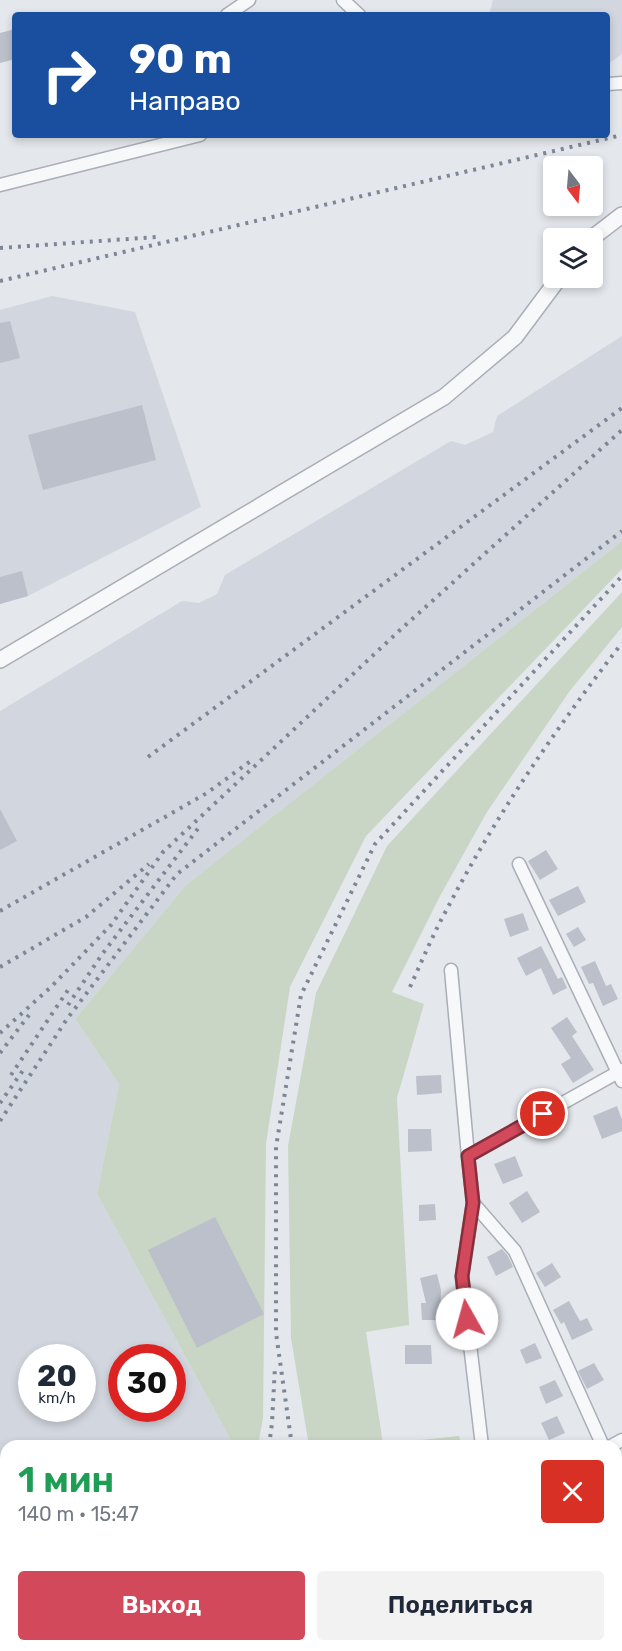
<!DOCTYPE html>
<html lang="ru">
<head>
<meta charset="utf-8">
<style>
	:root { --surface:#fff; --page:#f2f2f3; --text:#1f2937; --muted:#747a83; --accent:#d1495b }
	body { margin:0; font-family:Rubik,sans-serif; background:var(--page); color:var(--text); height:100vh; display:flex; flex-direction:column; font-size:22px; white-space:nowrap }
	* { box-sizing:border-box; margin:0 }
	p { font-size:20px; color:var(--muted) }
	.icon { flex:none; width:33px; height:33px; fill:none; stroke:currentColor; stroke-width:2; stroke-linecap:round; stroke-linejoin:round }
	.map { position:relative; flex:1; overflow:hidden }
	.sheet { position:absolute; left:0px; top:1440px; width:622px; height:212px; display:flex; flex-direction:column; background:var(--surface); border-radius:18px 18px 0 0; box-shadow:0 3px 9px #0003 }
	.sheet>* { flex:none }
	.guide { position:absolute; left:12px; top:12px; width:598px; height:126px; border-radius:6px; box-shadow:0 3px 9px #0003; background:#1a4fa0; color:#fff; overflow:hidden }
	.needle { width:39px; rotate:164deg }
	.buttons { position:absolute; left:543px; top:156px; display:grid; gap:12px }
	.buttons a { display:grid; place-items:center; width:60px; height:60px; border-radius:6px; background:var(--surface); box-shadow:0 3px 9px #0003; font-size:30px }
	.speed { position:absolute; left:18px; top:1344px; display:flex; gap:12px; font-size:30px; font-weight:700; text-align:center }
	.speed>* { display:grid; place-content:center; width:78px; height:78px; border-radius:50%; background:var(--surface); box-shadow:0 3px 9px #0003; line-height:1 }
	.speed small { font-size:15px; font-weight:400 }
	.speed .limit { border:9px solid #d22; background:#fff; color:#111 }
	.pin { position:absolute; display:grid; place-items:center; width:51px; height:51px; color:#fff; margin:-26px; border:3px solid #fff; border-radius:50%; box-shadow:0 2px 6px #0007 }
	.me { position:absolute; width:66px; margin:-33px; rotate:353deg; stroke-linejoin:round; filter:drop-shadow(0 0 4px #0008) }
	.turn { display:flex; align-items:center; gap:21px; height:126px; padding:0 18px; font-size:27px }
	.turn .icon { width:78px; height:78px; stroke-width:2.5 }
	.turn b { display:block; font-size:42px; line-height:51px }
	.round { display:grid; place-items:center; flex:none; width:63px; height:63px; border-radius:6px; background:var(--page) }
	.head { display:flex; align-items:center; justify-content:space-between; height:102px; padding:0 18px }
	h1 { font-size:36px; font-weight:600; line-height:45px; color:#1e9e55 }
	.cta { display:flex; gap:12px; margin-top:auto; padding:12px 18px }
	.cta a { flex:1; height:69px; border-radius:6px; background:var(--accent); color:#fff; font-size:24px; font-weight:600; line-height:69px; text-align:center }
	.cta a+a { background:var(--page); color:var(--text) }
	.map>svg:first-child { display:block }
</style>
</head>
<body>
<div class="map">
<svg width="622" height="1651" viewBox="0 0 622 1651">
	<rect width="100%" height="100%" fill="#e4e7ec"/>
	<g fill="#d2d6de" fill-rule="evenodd">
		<path d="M 493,0 L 622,0 L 622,54 L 608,64 L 608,15 L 489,15 Z"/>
		<path d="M 52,296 L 135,312 L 201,507 L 28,596 L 0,604 L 0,310 Z"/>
		<path d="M 622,336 L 622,541 L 186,885 L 75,1019 L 119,1084 L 97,1194 L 234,1446 L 6,1446 L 6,1646 L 299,1646 L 299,1651 L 0,1651 L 0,711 L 182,601 L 199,603 L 217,594 L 225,575 L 451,441 L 465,445 L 493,432 L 497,416 ZM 32,1358 L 82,1358 L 82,1408 L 32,1408 ZM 122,1358 L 172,1358 L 172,1408 L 122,1408 Z"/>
	</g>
	<g fill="#c9d6c5">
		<path d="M 622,541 L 622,569 L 366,836 L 290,987 L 266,1144 L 263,1418 L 258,1446 L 234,1446 L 97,1194 L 119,1084 L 75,1019 L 186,885 Z"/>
		<path d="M 622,592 L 622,627 L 569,692 L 487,812 L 440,896 L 392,992 L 424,1004 L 397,1098 L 409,1325 L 366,1332 L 383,1444 L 459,1436 L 462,1446 L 309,1446 L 291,1338 L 288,1146 L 316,993 L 387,846 Z"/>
		<path d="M 343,1646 L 554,1646 L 556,1651 L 344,1651 Z"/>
	</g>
	<g fill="#bbc0ca">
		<path d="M 15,29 L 15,59 L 0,63 L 0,33 Z"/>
		<path d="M 10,321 L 20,358 L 0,363 L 0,323 Z"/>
		<path d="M 142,405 L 156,460 L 43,490 L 28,435 Z"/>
		<path d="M 22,571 L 28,596 L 0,604 L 0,577 Z"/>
		<path d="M 0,809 L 17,841 L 0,850 Z"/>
		<path d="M 546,850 L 558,869 L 540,880 L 528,861 Z"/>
		<path d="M 578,886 L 586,902 L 558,916 L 549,900 Z"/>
		<path d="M 523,913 L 529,930 L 510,937 L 504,919 Z"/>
		<path d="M 578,927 L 586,940 L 574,947 L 566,934 Z"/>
		<path d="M 541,946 L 558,979 L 562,977 L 567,988 L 553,995 L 541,968 L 526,976 L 517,958 Z"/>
		<path d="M 595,961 L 606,986 L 611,984 L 618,999 L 603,1006 L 593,983 L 589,984 L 581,967 Z"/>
		<path d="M 567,1017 L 577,1032 L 572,1036 L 594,1070 L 573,1083 L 561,1064 L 571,1058 L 551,1028 Z"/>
		<path d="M 441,1075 L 442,1093 L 417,1095 L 416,1076 Z"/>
		<path d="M 617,1106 L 622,1120 L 622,1131 L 602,1139 L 593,1116 Z"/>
		<path d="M 408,1129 L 431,1129 L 432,1151 L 408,1152 Z"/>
		<path d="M 515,1156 L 523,1176 L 503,1184 L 494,1164 Z"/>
		<path d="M 527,1191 L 540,1212 L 522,1223 L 509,1203 Z"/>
		<path d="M 435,1204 L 436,1220 L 419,1221 L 419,1205 Z"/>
		<path d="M 215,1217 L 264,1314 L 197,1348 L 148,1250 Z"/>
		<path d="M 502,1249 L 508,1256 L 513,1267 L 496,1276 L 487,1257 Z"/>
		<path d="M 552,1263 L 561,1277 L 545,1287 L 536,1273 Z"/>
		<path d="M 437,1274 L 441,1290 L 440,1320 L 422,1320 L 421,1303 L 426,1303 L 420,1278 Z"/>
		<path d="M 569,1301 L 580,1321 L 587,1318 L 593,1330 L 572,1340 L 564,1322 L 561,1324 L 553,1310 Z"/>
		<path d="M 535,1343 L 542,1358 L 526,1364 L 520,1350 Z"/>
		<path d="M 405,1345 L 431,1345 L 432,1364 L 405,1364 Z"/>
		<path d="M 594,1363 L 604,1380 L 587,1389 L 578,1371 Z"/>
		<path d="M 555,1380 L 563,1396 L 546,1404 L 539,1387 Z"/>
		<path d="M 557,1416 L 565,1433 L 549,1440 L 541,1423 Z"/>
	</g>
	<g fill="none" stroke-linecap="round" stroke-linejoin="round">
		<defs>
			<g id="minor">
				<path d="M 343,0 L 359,15"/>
				<path d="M 227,15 L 249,0"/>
				<path d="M 608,84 L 622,83"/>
				<path d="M 0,185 L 200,135"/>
				<path d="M 519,864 L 622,1081"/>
				<path d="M 451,970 L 468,1156"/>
				<path d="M 473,1203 L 515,1251 L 603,1446"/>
				<path d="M 482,1446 L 462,1277 L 473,1203 L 468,1156 L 622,1070"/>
				<path d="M 611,1446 L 622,1440"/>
				<path d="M 616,1574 L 622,1572"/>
				<path d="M 561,1646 L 562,1651"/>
			</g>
			<g id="tertiary">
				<path d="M 592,238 L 622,215"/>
				<path d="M 0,660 L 444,397 L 515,337 L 559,278"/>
			</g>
		</defs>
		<use href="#minor" stroke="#a9aeb7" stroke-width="15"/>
		<use href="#tertiary" stroke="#a9aeb7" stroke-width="18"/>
		<path stroke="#c2c5cb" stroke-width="2" stroke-dasharray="4.5 4.5" stroke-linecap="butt" d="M 388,1646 L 391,1651"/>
		<use href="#minor" stroke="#f7f8fa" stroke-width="12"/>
		<use href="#tertiary" stroke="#f7f8fa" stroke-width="15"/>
		<g stroke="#7d8696" stroke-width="4" stroke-dasharray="3 6" stroke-linecap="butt">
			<path d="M 0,248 L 157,237"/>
			<path d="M 0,281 L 622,135"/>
			<path d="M 148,757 L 622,408"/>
			<path d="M 0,911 L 207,793 L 252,760"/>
			<path d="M 0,967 L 86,917 L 149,864"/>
			<path d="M 410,987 C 422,961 433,934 447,909 C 496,815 557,727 622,643"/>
			<path d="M 68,1005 L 103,953 L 200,826"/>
			<path d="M 0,1033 L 51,987 L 111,925 L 163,852 L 399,631 L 622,430"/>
			<path d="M 0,1053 L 29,1015"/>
			<path d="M 11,1075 L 68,990"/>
			<path d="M 0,1103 L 24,1069"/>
			<path d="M 0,1121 L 67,1019 L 177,874 L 622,531"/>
			<path d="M 269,1446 L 272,1423 L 275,1366"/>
			<path d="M 292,1446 L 276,1333 L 276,1147 L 301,995 L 375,844 L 622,576"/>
			<path d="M 307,1646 L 307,1651"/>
			<path d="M 326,1646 L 327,1651"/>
			<path d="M 144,1651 L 150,1646"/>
			<path d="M 256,1651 L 259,1646"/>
		</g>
	</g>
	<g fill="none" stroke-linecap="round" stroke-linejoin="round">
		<defs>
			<path id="route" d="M 467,1319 L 462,1276 L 473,1203 L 468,1156 L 543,1114"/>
		</defs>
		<use href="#route" stroke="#882f3b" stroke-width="15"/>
		<use href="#route" stroke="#d1495b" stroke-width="10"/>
	</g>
</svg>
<div class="buttons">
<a><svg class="needle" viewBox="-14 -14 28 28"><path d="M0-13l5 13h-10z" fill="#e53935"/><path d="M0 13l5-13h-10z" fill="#747a83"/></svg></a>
<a><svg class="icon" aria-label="layers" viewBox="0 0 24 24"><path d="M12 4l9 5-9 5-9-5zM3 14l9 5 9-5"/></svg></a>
</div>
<div class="speed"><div>20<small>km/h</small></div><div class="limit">30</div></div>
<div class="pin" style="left:543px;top:1114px;background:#d93025"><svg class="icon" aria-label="arrive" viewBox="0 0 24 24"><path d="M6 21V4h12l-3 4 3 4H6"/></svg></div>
<svg class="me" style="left:467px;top:1319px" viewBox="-20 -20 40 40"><circle r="19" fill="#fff"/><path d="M0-13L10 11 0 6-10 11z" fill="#d1495b"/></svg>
<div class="guide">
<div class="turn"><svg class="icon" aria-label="right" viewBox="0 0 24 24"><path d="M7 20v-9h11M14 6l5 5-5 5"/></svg><div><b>90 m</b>Направо</div></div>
</div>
<section class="sheet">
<div class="head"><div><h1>1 мин</h1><p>140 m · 15:47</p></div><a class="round" style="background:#d93025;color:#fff"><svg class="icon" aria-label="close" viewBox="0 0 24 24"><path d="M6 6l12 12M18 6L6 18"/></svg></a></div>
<div class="cta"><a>Выход</a><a>Поделиться</a></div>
</section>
</div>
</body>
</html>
